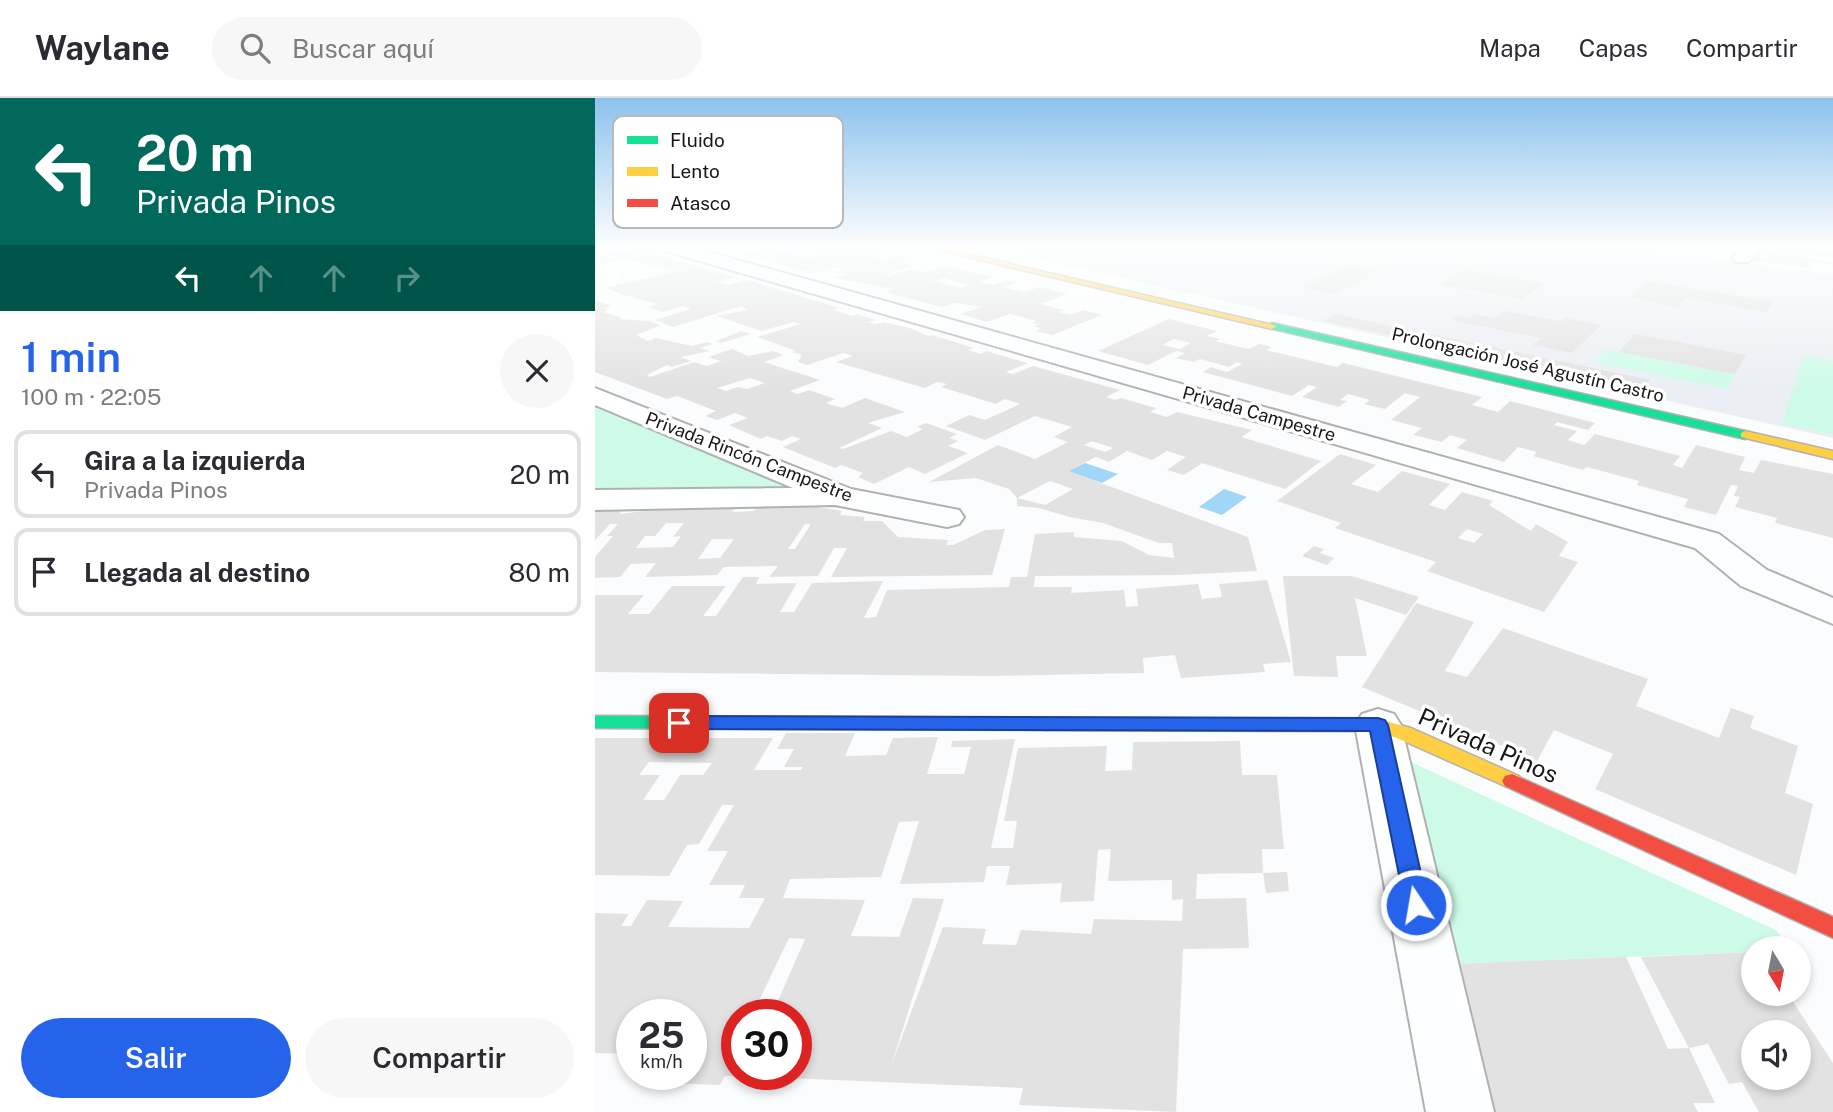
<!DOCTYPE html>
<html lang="es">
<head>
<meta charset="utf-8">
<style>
	:root { --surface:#fff; --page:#f7f7f7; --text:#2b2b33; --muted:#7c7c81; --line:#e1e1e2; --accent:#2563eb }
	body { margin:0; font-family:"Public Sans",sans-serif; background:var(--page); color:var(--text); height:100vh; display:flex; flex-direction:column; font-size:26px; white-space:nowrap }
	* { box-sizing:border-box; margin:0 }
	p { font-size:23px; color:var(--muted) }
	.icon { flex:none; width:38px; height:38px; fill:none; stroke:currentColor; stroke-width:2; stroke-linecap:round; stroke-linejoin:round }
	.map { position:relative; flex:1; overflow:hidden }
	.sheet { display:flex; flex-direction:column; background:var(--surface); width:595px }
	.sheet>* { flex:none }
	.top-card { background:#00695c; color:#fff; overflow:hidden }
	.needle { width:46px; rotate:170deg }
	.fabs { position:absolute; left:1146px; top:838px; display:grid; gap:14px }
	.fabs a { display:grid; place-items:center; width:70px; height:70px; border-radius:50%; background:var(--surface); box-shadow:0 4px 10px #0003; font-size:35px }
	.speed { position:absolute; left:21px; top:901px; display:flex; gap:14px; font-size:35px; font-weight:700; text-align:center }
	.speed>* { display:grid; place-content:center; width:91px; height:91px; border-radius:50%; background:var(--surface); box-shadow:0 4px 10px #0003; line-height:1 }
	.speed small { font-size:18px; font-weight:400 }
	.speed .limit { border:10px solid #d22; background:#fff; color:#111 }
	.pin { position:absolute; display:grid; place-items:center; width:60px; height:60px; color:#fff; margin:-30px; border-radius:14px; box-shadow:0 4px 10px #0006 }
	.me { position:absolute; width:77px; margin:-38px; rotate:348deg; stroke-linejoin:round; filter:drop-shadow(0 0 5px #0008) }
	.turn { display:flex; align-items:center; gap:24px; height:147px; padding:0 21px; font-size:32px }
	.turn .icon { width:91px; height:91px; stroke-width:2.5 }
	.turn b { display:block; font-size:49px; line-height:60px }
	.lanes { display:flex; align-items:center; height:66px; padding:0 21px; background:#0003; justify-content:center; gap:35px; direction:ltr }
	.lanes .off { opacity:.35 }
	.round { display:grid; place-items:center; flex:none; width:74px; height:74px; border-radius:37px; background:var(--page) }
	.overview { display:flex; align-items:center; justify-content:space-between; height:119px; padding:0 21px }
	h1 { font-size:42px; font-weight:600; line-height:52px; color:var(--accent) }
	.button { display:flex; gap:14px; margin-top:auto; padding:14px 21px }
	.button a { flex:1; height:80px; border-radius:42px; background:var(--accent); color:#fff; font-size:28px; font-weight:600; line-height:80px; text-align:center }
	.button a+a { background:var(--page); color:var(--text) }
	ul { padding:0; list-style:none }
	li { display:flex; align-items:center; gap:21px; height:88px; margin:0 14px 10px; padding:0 7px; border:4px solid var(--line); border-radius:14px }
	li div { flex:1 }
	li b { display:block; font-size:26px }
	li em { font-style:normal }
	header { display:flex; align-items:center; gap:42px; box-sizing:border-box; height:98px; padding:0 35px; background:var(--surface); border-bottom:2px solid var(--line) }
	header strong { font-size:33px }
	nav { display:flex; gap:38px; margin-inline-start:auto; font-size:24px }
	.search { width:490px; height:63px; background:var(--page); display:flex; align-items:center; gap:18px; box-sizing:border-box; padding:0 24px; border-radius:38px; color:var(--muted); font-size:26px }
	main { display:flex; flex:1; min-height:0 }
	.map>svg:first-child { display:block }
</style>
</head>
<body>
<header>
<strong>Waylane</strong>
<div class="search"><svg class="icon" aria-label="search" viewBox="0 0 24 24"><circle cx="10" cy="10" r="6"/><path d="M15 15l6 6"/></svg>Buscar aquí</div>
<nav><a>Mapa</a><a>Capas</a><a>Compartir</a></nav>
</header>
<main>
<section class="sheet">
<div class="top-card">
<div class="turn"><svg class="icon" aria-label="left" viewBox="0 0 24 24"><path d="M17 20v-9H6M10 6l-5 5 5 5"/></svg><div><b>20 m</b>Privada Pinos</div></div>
<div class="lanes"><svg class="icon" aria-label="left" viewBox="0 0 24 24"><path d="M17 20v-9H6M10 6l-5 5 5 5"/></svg><svg class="icon off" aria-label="ahead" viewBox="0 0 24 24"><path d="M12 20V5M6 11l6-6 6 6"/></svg><svg class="icon off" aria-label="ahead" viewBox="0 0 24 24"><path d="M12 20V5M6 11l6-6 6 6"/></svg><svg class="icon off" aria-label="right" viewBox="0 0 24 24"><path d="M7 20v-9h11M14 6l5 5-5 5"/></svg></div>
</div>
<div class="overview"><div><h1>1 min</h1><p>100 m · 22:05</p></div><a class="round"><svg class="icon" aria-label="close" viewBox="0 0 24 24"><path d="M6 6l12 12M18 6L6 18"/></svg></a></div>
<ul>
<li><svg class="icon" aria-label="left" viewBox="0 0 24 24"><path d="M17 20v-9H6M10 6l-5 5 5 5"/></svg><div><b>Gira a la izquierda</b><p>Privada Pinos</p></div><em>20 m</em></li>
<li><svg class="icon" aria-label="arrive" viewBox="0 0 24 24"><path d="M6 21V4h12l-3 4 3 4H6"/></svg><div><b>Llegada al destino</b></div><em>80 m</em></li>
</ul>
<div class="button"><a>Salir</a><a>Compartir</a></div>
</section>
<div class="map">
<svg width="1238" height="1014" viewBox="0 0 1238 1014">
	<rect width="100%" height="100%" fill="#fbfcfd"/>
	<path fill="#ebeef4" d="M 390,149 L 1042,149 L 1238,177 L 1238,340 Z"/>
	<g fill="#cefbe8">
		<path d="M 1011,251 L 1140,276 L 1133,291 L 1000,265 Z"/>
		<path d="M 1209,257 L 1238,263 L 1238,336 L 1187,326 Z"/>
		<path d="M 0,310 L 197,389 L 0,390 Z"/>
		<path d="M 805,659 L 1181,832 L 1195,850 L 1158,850 L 1158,854 L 829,867 Z"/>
	</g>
	<g fill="#a2d6f7">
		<path d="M 490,365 L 523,376 L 507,385 L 473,373 Z"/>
		<path d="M 629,391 L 652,399 L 627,417 L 604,409 Z"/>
	</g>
	<g fill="#e2e2e3" fill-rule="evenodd">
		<path d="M 46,149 L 62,154 L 55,155 L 140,179 L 123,184 L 134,187 L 151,182 L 245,210 L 239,212 L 257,218 L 263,216 L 281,222 L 273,224 L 281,226 L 289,224 L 318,231 L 333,238 L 337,237 L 379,250 L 373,252 L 386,256 L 391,253 L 433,265 L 411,274 L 418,276 L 438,268 L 525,292 L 511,299 L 520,302 L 526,300 L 561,310 L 555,314 L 572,319 L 582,314 L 657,332 L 646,339 L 726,363 L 690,391 L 607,365 L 589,377 L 572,372 L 591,359 L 572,353 L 557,362 L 532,353 L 514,364 L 501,359 L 473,373 L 653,439 L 662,473 L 583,477 L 440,478 L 439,489 L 477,489 L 476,495 L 529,492 L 531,509 L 543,508 L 541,491 L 603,486 L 607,501 L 627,499 L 624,486 L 672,482 L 696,564 L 668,566 L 670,574 L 586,580 L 580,557 L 548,560 L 549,575 L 393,578 L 0,574 L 0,497 L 49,497 L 33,516 L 54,516 L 77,488 L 131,488 L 108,518 L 121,518 L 148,479 L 164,479 L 161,486 L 202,485 L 185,514 L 199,514 L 217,485 L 288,483 L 269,520 L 281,519 L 292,492 L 414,489 L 416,479 L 432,479 L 440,436 L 479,434 L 479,439 L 527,443 L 554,457 L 579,460 L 577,445 L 564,445 L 508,425 L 474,419 L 444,410 L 422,408 L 422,400 L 450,407 L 478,391 L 455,383 L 422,400 L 414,391 L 381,380 L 334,384 L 403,347 L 440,361 L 473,344 L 459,339 L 477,329 L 440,318 L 390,342 L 351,328 L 374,317 L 390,322 L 425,306 L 410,301 L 401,306 L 346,289 L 352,286 L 342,284 L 330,290 L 241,264 L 258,258 L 248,255 L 212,267 L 203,264 L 207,257 L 197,254 L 201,253 L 162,239 L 206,226 L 199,224 L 166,233 L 122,218 L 153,212 L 146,208 L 78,229 L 60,222 L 96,211 L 88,208 L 68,214 L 53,209 L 63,206 L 36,199 L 42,197 L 32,198 L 10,190 L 82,173 L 30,161 L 0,168 L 0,158 ZM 497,343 L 518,350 L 510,354 L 489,347 Z"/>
		<path d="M 159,149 L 188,149 L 180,152 L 212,160 L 229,155 L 212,151 L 220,149 L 270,149 L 292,154 L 279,158 L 290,161 L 302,158 L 316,161 L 304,164 L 319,168 L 290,176 L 295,178 L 316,171 L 329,174 L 348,168 L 399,179 L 384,184 L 398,187 L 412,183 L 421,185 L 408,189 L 429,194 L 445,189 L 472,196 L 445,206 L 469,212 L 464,214 L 475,217 L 488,212 L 507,217 L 457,237 L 440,233 L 446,230 L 438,228 L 444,226 L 437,225 L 441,223 L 415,216 L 392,224 L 365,216 L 387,209 L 360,205 L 347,209 L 290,194 L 298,191 L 238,180 L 251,177 L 240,174 L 250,171 L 240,169 L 218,175 L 144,156 L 164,151 ZM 349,180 L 376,187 L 366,190 L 339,183 Z"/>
		<path d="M 455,149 L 519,149 L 546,154 L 532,160 L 486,161 L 483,156 Z"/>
		<path d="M 1069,149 L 1105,149 L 1099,155 Z"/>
		<path d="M 1169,149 L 1206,149 L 1238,153 L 1238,160 L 1188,155 Z"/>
		<path d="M 1173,154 L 1238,164 L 1238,167 L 1217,164 L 1214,170 L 1148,162 L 1150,159 L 1159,161 L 1163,155 Z"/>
		<path d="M 752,167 L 783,173 L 739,196 L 706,189 Z"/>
		<path d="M 868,171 L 949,185 L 928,201 L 844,186 Z"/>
		<path d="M 1052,183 L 1179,204 L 1172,214 L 1091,200 L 1082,210 L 1035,199 Z"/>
		<path d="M 0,202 L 17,208 L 9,210 L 13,211 L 9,214 L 27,220 L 24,221 L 54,223 L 66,227 L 41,237 L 53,243 L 61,240 L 97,248 L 112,244 L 118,246 L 106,250 L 115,253 L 86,259 L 96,263 L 77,269 L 72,267 L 52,277 L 55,279 L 99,264 L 112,268 L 126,263 L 113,259 L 137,251 L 153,258 L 178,253 L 189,257 L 169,264 L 225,282 L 195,293 L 203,296 L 214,292 L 240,301 L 231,305 L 247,310 L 270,300 L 310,314 L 273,325 L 287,330 L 244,350 L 248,351 L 296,333 L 312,339 L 328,331 L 322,329 L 331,325 L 362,336 L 354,340 L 363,343 L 353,348 L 373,355 L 330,376 L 314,369 L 279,386 L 263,379 L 268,375 L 246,367 L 240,370 L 188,349 L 206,341 L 197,338 L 187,343 L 172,338 L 166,341 L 134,327 L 153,320 L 140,315 L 122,322 L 110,318 L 121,313 L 82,298 L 72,301 L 0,274 ZM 155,280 L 170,285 L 152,291 L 143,289 L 131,293 L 122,290 Z"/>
		<path d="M 910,213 L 966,223 L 970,220 L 1006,227 L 977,255 L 938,247 L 946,240 L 856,222 L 863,218 L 874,220 L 879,216 L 901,220 Z"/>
		<path d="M 740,216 L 1055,282 L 1047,292 L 728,223 Z"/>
		<path d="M 574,221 L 622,233 L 612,238 L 626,241 L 620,243 L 654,251 L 664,246 L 677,249 L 671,252 L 742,269 L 748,265 L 887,299 L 877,307 L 903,314 L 915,303 L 1000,325 L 993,332 L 962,324 L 959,327 L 982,333 L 973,342 L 989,347 L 1000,336 L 1085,358 L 1078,367 L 1087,370 L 1101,347 L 1150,359 L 1144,372 L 1159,375 L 1166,362 L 1238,376 L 1238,440 L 1180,425 L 1182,420 L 1140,409 L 1145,399 L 1139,398 L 1143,388 L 1136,387 L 1121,417 L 1089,409 L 1093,401 L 1042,387 L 1044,383 L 992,369 L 988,372 L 938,358 L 942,354 L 923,349 L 909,364 L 862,350 L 872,342 L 855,337 L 847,344 L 818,337 L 827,330 L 796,322 L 825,299 L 810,295 L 790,311 L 769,306 L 775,302 L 753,296 L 745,302 L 752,303 L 744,309 L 707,299 L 722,289 L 714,287 L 697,298 L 608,274 L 616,269 L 632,274 L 647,266 L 641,264 L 634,269 L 605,261 L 599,264 L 581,260 L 590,255 L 582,253 L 585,251 L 553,267 L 503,253 ZM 579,241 L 596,245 L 585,251 L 567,247 Z"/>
		<path d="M 146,233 L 156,236 L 126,245 L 121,243 Z"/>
		<path d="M 1040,236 L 1151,257 L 1140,276 L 1024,254 Z"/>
		<path d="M 745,356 L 781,367 L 756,386 L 783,394 L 807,373 L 855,386 L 834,407 L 850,412 L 867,394 L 898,403 L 894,407 L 936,433 L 941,426 L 973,444 L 964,458 L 983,464 L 949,514 L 832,473 L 841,464 L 740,430 L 746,425 L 682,403 ZM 872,431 L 888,436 L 879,445 L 863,440 Z"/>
		<path d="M 129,406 L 125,411 L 139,411 L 137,414 L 159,413 L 164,407 L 203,406 L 247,413 L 245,417 L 270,419 L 268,423 L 287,423 L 303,439 L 353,442 L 351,447 L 358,447 L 390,432 L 410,431 L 397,477 L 236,479 L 252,450 L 239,450 L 223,478 L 174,479 L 183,468 L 129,469 L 122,477 L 50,479 L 61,465 L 36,466 L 25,479 L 0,480 L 0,459 L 18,438 L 12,438 L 23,426 L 15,426 L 0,442 L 0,412 L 29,411 L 24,416 L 58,412 L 61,408 ZM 71,425 L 89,425 L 78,439 L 86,438 L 78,449 L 41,450 L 50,438 L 60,438 ZM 210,426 L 216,426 L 200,451 L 193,451 ZM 117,441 L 139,441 L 125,460 L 103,461 Z"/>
		<path d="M 719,448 L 729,451 L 725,455 L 739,460 L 732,467 L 707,458 Z"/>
		<path d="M 688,478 L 757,478 L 824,499 L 811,517 L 760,500 L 772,558 L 741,558 L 743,579 L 699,578 Z"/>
		<path d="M 821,505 L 879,524 L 850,573 L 872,579 L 908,530 L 1053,581 L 1041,608 L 1124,640 L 1136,610 L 1159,618 L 1155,630 L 1203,648 L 1190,695 L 1218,706 L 1201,777 L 1000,691 L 1018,656 L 959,632 L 942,663 L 767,589 Z"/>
		<path d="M 191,635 L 260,635 L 250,658 L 291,657 L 298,640 L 343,639 L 332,676 L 369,676 L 376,649 L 356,649 L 357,643 L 420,641 L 396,750 L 418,750 L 422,723 L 409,723 L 423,650 L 512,648 L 510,673 L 537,672 L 538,644 L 645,643 L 647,677 L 682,677 L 689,751 L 667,751 L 668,775 L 602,776 L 601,801 L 651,800 L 654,850 L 588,851 L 581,1014 L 424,1007 L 428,990 L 169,979 L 169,976 L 201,976 L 201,917 L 142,917 L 142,978 L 130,978 L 125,987 L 69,985 L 73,976 L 96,976 L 96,917 L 37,917 L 37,956 L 0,955 L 0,815 L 34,816 L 26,828 L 36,828 L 52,802 L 88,803 L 73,829 L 154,830 L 170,800 L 144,800 L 150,787 L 114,787 L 133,753 L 112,753 L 139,707 L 127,707 L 104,746 L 92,747 L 74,778 L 0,777 L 0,640 L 178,640 L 159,672 L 206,672 L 208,669 L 189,669 L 199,651 L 182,651 ZM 54,664 L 117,665 L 108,677 L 85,677 L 69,702 L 48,702 L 65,677 L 44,677 ZM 324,723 L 305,786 L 389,784 L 392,768 L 415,768 L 411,787 L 467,785 L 465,804 L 499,803 L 503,752 L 516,751 L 513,783 L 577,782 L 577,802 L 588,801 L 587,823 L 499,821 L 496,836 L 426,832 L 421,847 L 387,846 L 391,831 L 348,829 L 296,968 L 349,801 L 318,800 L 304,839 L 256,838 L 270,802 L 188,800 L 195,781 L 286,779 L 304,724 ZM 194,840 L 210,841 L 179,912 L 160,911 Z"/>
		<path d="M 692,774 L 694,793 L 671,795 L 668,775 Z"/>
		<path d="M 1158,854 L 1158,896 L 1193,896 L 1238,965 L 1238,1014 L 1164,1014 L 1147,984 L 1134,986 L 1113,946 L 1094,950 L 1120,1005 L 1098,1005 L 1103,1014 L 852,1014 L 829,867 L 1031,859 L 1073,951 L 1094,950 L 1046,859 ZM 1158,934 L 1204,934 L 1204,980 L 1158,980 Z"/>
	</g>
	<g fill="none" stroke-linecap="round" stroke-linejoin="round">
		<defs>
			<g id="street">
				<path d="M 67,149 L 96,149 L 1124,436 L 1172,472 L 1238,500 L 1238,526 L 1146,488 L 1100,450 L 70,153 Z"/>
				<path d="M 1148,149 L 1168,149 L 1153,164 L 1141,164 L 1138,160 Z"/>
				<path d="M 0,290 L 256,391 L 364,412 L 369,419 L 364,426 L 352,429 L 240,407 L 0,412 L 0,392 L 198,390 L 0,307 Z"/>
				<path d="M 783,611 L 799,616 L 806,627 L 899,1014 L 831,1014 L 760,627 L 767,616 Z"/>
			</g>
			<g id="fast">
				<path d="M 677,225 L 1150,333 L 1156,337 L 1150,341 L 674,230 L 672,228 Z"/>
				<path d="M 0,618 L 452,620 L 459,621 L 461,626 L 459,631 L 452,632 L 0,630 Z"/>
			</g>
			<g id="slow">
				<path d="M 329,149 L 343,149 L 682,228 L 677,231 Z"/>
				<path d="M 1150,333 L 1238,353 L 1238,361 L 1146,339 L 1146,335 Z"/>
				<path d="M 452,620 L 783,621 L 816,630 L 924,678 L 927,683 L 924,688 L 917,690 L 910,688 L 802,640 L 782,633 L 452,632 L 445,631 L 443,626 L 445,621 Z"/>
			</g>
			<path id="jam" d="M 917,676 L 1238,819 L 1238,840 L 910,688 L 907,683 L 910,678 Z"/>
		</defs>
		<use href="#street" stroke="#b1b1b2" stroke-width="4"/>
		<use href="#fast" stroke="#b1b1b2" stroke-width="3"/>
		<use href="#slow" stroke="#b1b1b2" stroke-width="3"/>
		<use href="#jam" stroke="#b1b1b2" stroke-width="3"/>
		<use href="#street" fill="#feffff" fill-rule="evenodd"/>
		<use href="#fast" fill="#16e098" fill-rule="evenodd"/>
		<use href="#slow" fill="#ffcf43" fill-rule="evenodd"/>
		<use href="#jam" fill="#f24e42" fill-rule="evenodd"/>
	</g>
	<linearGradient id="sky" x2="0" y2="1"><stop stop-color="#8cc2ee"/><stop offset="0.51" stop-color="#fdfefe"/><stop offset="1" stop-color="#fdfefe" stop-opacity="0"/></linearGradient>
	<rect width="1238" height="291" fill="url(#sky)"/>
	<path fill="#2563eb" stroke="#184099" stroke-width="2" d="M 84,618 L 783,620 L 790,622 L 793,627 L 833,807 L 829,814 L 821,817 L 813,814 L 810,807 L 775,633 L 84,631 L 77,629 L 75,625 L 77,620 Z"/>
	<g text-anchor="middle" stroke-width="7" stroke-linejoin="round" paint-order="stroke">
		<g font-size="18" fill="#171718" stroke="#fff">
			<text transform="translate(933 267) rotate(13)" y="6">Prolongación José Agustín Castro</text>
			<text transform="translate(664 316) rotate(16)" y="6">Privada Campestre</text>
			<text transform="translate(154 359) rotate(21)" y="6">Privada Rincón Campestre</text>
		</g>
		<g font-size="24" fill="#171718" stroke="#fff">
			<text transform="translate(893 648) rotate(24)" y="8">Privada Pinos</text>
		</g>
	</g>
	<rect x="18" y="18" width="230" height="112" rx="10" fill="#fff" stroke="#b9b9ba" stroke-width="2"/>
	<rect x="32" y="38" width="31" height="8" fill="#16e098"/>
	<rect x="32" y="69" width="31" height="9" fill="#ffcf43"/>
	<rect x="32" y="101" width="31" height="8" fill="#f24e42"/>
	<g font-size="19" fill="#171718">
		<text x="75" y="49">Fluido</text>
		<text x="75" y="80">Lento</text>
		<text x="75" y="112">Atasco</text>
	</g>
</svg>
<div class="fabs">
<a><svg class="needle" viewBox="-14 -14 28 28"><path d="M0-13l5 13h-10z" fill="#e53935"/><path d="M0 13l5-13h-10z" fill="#7c7c81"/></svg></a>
<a><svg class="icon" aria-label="sound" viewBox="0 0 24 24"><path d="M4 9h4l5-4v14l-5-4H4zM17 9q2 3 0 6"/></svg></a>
</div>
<div class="speed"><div>25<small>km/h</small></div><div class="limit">30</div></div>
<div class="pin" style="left:84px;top:625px;background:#d93025"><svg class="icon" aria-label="arrive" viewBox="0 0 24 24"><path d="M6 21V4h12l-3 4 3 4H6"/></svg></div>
<svg class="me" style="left:821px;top:807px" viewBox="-20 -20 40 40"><circle r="17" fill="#2563eb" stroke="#fff" stroke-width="3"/><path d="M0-11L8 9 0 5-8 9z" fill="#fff"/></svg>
</div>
</main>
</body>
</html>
